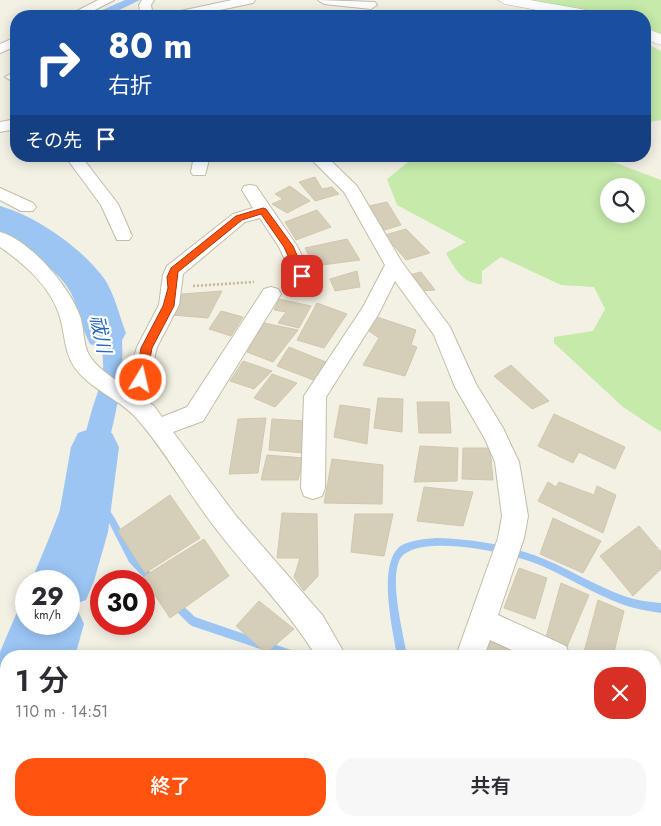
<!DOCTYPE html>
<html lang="ja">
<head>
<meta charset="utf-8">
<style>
	:root { --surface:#fff; --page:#f7f7f7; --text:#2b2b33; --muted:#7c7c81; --accent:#ff530f }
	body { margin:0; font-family:Jost,"Noto Sans JP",sans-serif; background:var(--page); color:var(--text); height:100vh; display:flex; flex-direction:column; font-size:19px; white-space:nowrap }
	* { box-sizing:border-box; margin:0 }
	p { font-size:16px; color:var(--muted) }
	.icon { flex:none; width:28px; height:28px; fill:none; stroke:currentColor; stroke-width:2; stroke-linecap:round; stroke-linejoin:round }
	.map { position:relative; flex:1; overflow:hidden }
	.drawer { position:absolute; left:0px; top:650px; width:661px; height:176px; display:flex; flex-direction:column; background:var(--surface); border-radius:20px 20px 0 0; box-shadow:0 2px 12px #0003 }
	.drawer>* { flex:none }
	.hud { position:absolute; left:10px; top:10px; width:641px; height:152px; border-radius:20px; box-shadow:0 2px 12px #0003; background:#1a4fa0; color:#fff; overflow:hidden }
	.buttons { position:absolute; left:600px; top:178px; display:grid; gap:10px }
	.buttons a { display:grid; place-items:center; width:45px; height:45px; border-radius:50%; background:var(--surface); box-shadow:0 2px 12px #0003; font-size:25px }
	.speed { position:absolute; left:15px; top:570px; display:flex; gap:10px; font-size:25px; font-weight:700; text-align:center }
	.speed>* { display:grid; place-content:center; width:65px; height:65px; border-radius:50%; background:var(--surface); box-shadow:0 2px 12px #0003; line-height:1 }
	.speed small { font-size:12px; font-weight:400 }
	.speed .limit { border:8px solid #d22; background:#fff; color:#111 }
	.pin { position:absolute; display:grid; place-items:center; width:42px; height:42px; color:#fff; margin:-21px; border-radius:10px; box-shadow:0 2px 8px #0006 }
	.me { position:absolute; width:55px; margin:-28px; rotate:9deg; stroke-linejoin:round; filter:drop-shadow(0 0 4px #0008) }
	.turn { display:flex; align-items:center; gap:18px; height:105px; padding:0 15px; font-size:22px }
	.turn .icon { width:65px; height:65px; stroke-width:2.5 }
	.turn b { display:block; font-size:35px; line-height:42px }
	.then { display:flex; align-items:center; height:48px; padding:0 15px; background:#0003; gap:10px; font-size:19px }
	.round { display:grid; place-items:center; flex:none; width:52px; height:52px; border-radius:20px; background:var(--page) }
	.summary { display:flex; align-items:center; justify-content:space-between; height:85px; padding:0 15px }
	h1 { font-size:30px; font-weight:600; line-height:38px }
	.cta { display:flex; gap:10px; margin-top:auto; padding:10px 15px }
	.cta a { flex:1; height:58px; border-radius:20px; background:var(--accent); color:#fff; font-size:20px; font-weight:600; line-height:58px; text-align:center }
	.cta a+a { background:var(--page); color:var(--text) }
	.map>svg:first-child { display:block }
</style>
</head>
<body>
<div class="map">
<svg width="661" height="826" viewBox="0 0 661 826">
	<rect width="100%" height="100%" fill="#f3f1e4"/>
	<g fill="#c5eaaa" fill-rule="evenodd">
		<path d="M 531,0 L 661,0 L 661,34 L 645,26 L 645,16 L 608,16 Z"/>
		<path d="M 645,43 L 661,51 L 661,120 L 645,123 Z"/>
		<path d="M 416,156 L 588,156 L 608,160 L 661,180 L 661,432 L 623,407 L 554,343 L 554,337 L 593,331 L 605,309 L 594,287 L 561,285 L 501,257 L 482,271 L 482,284 C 464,285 454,268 446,253 L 466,242 L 397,205 L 387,179 ZM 609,186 L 636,186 L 636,214 L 609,214 Z"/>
		<path d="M 106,820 L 363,820 L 365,826 L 105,826 Z"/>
	</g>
	<g fill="#9cc5f4">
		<path d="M 125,0 L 140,0 L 107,16 L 89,16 Z"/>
		<path d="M 0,206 L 71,245 L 67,248 C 80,258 99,268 107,283 C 151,365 90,501 58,581 L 31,581 C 55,526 76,472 91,413 C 95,399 102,383 103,369 C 105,335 84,302 79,270 L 32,239 L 0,223 Z"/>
		<path d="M 26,591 L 26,624 L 42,624 L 29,656 L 6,656 L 6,713 L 0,728 L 0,652 Z"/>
	</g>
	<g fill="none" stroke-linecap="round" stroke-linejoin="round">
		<g fill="#9cc5f4" fill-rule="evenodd">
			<path d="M 88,493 C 115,505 120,533 135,556 C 140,563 148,569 154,576 L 155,579 L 154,582 L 151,583 L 148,582 L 129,562 L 107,519 L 102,512 L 85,500 L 84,497 L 85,494 Z"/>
			<path d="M 436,538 C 473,539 510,545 544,559 C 571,570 596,586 624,596 C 636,600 648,602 661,603 L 661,613 C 648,611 636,609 624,605 C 590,593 560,571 526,560 C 502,552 412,532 399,561 C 390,583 403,632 407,656 L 397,656 C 393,631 376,561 402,545 C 413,540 425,539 436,538 Z"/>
			<path d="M 174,598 L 177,600 L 195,617 L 294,651 L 297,653 L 299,656 L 281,656 L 192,626 L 189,624 L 171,606 L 169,603 L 171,600 Z"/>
		</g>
		<g fill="#9cc5f4" fill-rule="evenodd">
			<path d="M 0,206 C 34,215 84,249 104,279 C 115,295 119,315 126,333 L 120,344 L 105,349 L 90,344 C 81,328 79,309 71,293 C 58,268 23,249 0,234 Z"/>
			<path d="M 95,427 L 112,433 L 119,447 L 108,532 L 94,581 L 86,600 L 75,604 L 84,624 L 75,656 L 17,656 L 27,624 L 69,624 L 69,581 L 40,581 L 56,532 L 71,447 L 78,433 Z"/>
			<path d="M 6,722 L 6,798 L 0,800 L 0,725 Z"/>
		</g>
	</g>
	<g fill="#d5ceb9" stroke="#d1c7ac">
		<path d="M 315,177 L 322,189 L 332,187 L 339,194 L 315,201 L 299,182 Z"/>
		<path d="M 290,186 L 310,201 L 287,213 L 272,204 L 283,199 L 275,194 Z"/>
		<path d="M 387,202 L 401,225 L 378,232 L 369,206 Z"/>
		<path d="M 317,210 L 331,227 L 296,240 L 285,222 Z"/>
		<path d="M 406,229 L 430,253 L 406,260 L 385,235 Z"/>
		<path d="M 347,239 L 360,260 L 314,266 L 305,248 Z"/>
		<path d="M 357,271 L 360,287 L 335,291 L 330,279 Z"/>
		<path d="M 421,272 L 435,290 L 419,291 L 409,275 Z"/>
		<path d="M 222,291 L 208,318 L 172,315 L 182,294 Z"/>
		<path d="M 279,299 L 311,306 L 299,328 L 278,323 L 286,312 L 274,310 Z"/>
		<path d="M 317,303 L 347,314 L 324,348 L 297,340 Z"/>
		<path d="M 221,311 L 243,317 L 231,336 L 209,329 Z"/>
		<path d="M 377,317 L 416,330 L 411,345 L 417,347 L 405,376 L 363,365 L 379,338 L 369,331 Z"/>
		<path d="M 264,323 L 298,330 L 273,362 L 247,352 Z"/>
		<path d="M 289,347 L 326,362 L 316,381 L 277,366 Z"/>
		<path d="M 243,361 L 272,371 L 254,389 L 230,381 Z"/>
		<path d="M 511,365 L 549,401 L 532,409 L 494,376 Z"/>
		<path d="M 272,374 L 297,383 L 275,407 L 254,398 Z"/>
		<path d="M 378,398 L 403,399 L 402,432 L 374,428 Z"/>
		<path d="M 417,402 L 449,402 L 451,433 L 419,433 Z"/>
		<path d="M 340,405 L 370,409 L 367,444 L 334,437 Z"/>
		<path d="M 554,414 L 625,447 L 615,469 L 579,452 L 573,463 L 538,446 Z"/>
		<path d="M 266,418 L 258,473 L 229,474 L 238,419 Z"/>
		<path d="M 272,419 L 305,421 L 304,453 L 269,450 Z"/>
		<path d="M 420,446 L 458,448 L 457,481 L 414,482 Z"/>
		<path d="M 463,448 L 490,448 L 493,480 L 462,479 Z"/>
		<path d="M 267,455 L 304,458 L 298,480 L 261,480 Z"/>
		<path d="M 332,459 L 383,465 L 382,504 L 324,503 Z"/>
		<path d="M 548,482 L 556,487 L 559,482 L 594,495 L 597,486 L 616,495 L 603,533 L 538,501 Z"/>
		<path d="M 424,487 L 473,492 L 463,526 L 417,521 Z"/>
		<path d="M 170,495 L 200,538 L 145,573 L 118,531 Z"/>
		<path d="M 282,513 L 317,514 L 318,576 L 304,591 L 294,577 L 300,558 L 277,558 Z"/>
		<path d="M 355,514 L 393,514 L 384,556 L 351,552 Z"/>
		<path d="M 553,518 L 601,541 L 583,573 L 540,554 Z"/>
		<path d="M 639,526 L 661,552 L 661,569 L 633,596 L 600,556 Z"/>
		<path d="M 204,539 L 229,576 L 170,618 L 143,577 Z"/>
		<path d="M 519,568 L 547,578 L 535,619 L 504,608 Z"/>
		<path d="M 561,583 L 589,595 L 563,656 L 543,648 Z"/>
		<path d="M 598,600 L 624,611 L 613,656 L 583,656 Z"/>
		<path d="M 259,601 L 294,629 L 266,653 L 236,626 Z"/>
		<path d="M 490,641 L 524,656 L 485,656 Z"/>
		<rect x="533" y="820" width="39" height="6"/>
	</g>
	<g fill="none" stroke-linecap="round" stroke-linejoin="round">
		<defs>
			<g id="minor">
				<path d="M 98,0 L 114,0 L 83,16 L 67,16 Z"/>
				<path d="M 142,0 L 154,0 L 151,5 L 153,16 L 141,16 L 139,5 Z"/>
				<path d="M 232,0 L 255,0 L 253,3 L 191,16 L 169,16 L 171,13 Z"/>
				<path d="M 318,0 L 375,2 L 377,5 L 371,9 L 324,4 Z"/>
				<path d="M 16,37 L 16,46 L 0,53 L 0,44 Z"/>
				<path d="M 12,73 L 16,74 L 16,83 L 5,77 Z"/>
				<path d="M 16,119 L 16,129 L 0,132 L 0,122 Z"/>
				<path d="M 65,156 L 81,156 L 118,204 L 132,236 L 129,240 L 117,240 L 101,205 Z"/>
				<path d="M 194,156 L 210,156 L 205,175 L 193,175 L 191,172 Z"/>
				<path d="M 308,156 L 326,156 L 357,186 L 401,261 L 450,327 L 476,384 L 503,428 L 519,462 L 528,516 L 524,538 L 498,615 L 566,646 L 570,656 L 525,656 L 490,640 L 484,656 L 456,656 L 498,538 L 502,516 L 495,462 L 485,439 L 455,387 L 434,335 L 395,281 L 378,315 L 326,397 L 325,488 L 322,496 L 313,499 L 304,496 L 301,488 L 304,396 L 363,307 L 385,265 L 344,192 Z"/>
				<path d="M 250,185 L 256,186 L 297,246 L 312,276 L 309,281 L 302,283 L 295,281 L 279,247 L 260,218 L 245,222 L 183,274 L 179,305 L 157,347 L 148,384 L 142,397 L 154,406 L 162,417 L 187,407 L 264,289 L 271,287 L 278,289 L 281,294 L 203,421 L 173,432 L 237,517 L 323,616 L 346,656 L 316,656 C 289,612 252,575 220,534 C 191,498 169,456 139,421 C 121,399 92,391 75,368 C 65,354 65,337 61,321 C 54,290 25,264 0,247 L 0,232 C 31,241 69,286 80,316 C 84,328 83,342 88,353 C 95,367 113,378 125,386 L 137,347 L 159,305 L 163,275 L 167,266 L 233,214 L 253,208 L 242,190 L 244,186 Z"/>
				<path d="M 0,188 L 33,203 L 36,207 L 33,211 L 21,211 L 0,200 Z"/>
				<path d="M 655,691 L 661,694 L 661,724 L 655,721 Z"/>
				<path d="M 395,820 L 428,820 L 430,826 L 397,826 Z"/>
			</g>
			<g id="tertiary">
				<path d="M 498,0 L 530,0 L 592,11 L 600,16 L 568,16 L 505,4 Z"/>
				<path d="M 645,28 L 661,34 L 661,45 L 645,39 Z"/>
			</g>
		</defs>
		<use href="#minor" stroke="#c2bda9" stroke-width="2"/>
		<use href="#tertiary" stroke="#c2bda9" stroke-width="1"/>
		<path stroke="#c2b896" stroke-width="2.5" stroke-dasharray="2 2" stroke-linecap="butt" d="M 193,286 L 254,282"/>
		<use href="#minor" fill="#fff" fill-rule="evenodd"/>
		<use href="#tertiary" fill="#fff" fill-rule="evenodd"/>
	</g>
	<path fill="#ff530f" stroke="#a6360a" d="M 263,208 L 266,209 L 293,246 L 306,276 L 305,278 L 298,278 L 284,247 L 261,214 L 242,220 L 178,272 L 174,306 L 152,348 L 146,380 L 141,384 L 137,383 L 135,380 L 141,348 L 163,306 L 168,288 L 167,277 L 171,268 L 236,216 Z"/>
	<g text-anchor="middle" stroke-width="4.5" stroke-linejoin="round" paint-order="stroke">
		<g font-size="19" font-style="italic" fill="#2767b8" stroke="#fff">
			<text transform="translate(101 334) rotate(78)" y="7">祓川</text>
		</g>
	</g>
</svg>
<div class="buttons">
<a><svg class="icon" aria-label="search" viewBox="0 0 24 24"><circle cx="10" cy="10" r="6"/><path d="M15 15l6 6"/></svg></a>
</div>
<div class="speed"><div>29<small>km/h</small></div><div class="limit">30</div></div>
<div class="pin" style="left:302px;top:276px;background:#d93025"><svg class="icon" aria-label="arrive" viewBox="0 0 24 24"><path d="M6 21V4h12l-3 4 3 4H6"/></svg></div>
<svg class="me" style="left:141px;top:380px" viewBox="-20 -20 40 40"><circle r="17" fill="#ff530f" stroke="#fff" stroke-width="3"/><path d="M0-11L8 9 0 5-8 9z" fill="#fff"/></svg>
<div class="hud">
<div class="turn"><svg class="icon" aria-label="right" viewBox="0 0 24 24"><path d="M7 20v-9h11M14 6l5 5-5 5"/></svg><div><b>80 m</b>右折</div></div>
<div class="then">その先<svg class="icon" aria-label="arrive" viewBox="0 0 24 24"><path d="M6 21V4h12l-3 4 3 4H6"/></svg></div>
</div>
<section class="drawer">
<div class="summary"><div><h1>1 分</h1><p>110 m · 14:51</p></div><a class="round" style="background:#d93025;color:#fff"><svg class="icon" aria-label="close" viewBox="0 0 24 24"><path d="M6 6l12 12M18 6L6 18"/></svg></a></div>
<div class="cta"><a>終了</a><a>共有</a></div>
</section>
</div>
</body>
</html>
